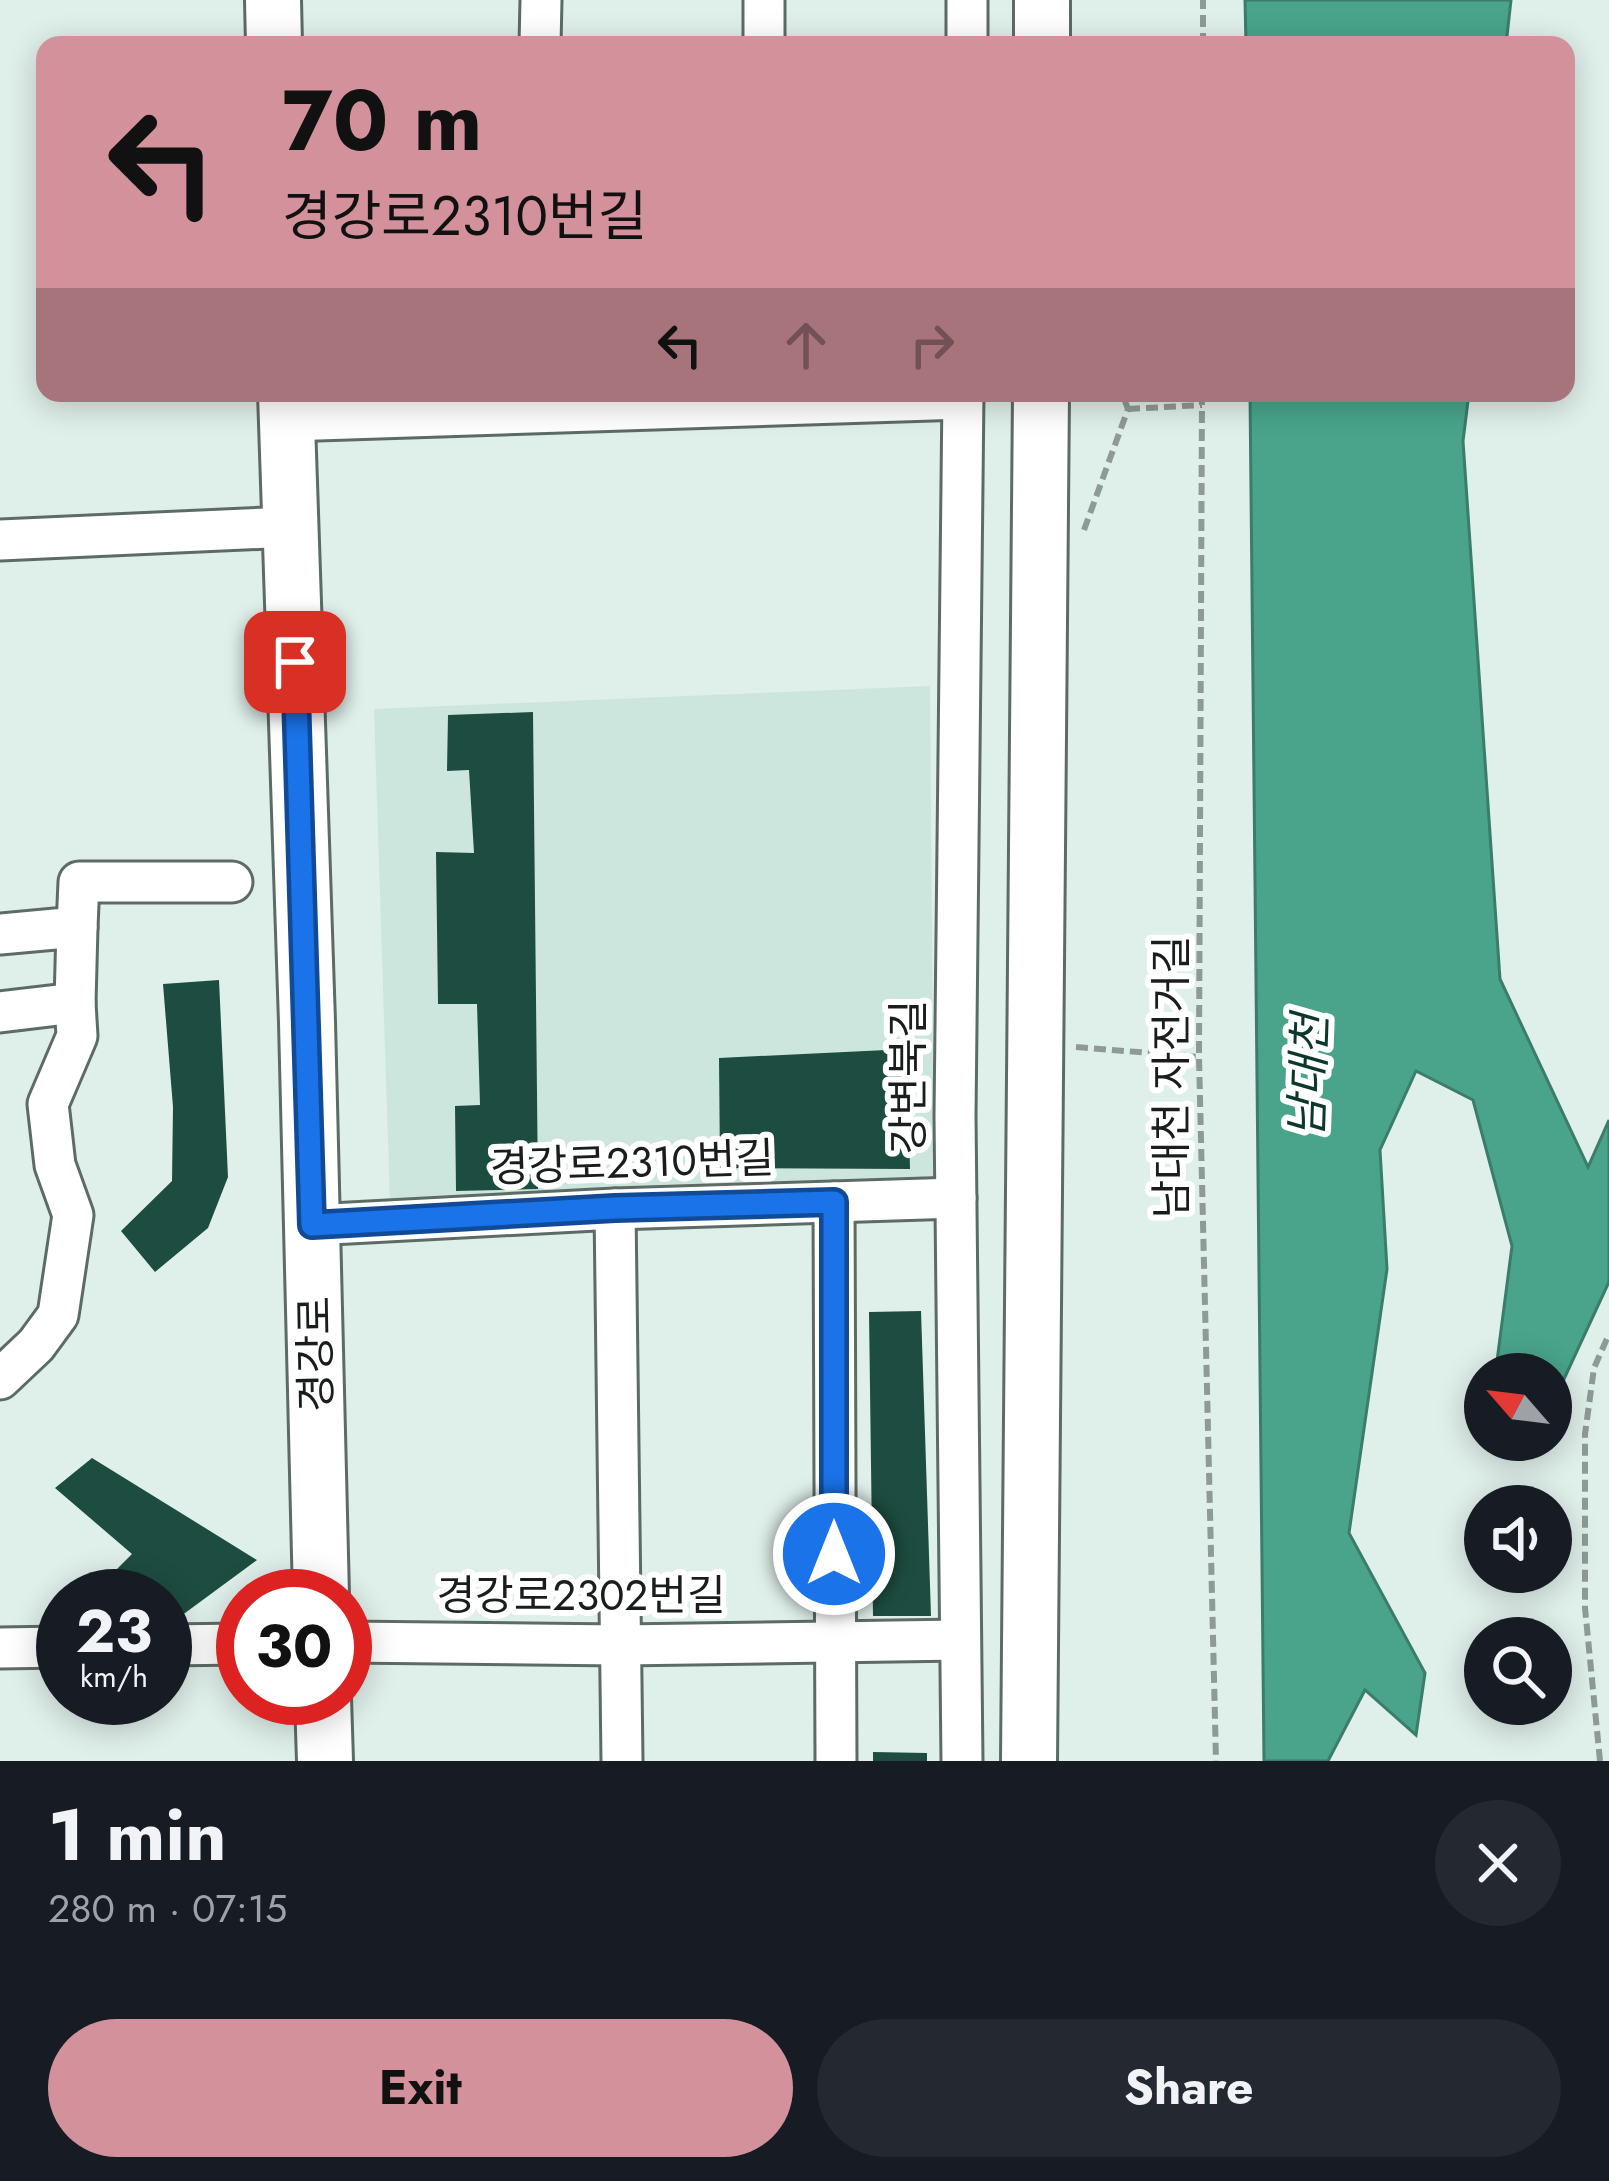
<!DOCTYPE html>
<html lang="en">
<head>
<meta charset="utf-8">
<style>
	:root { --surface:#171b24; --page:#242831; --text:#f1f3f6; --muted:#9ea1a6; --accent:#d3929b }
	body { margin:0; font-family:Jost,"Noto Sans KR",sans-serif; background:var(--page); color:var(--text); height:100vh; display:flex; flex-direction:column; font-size:45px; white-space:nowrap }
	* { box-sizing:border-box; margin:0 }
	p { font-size:39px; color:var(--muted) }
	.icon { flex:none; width:66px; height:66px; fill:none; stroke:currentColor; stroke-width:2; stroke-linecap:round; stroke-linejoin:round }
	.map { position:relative; height:1761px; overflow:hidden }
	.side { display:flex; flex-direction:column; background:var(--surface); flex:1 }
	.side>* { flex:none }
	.hud { position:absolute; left:36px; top:36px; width:1539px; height:366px; border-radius:24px; box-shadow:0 6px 30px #0003; background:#d3929b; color:#111; overflow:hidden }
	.needle { width:78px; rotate:298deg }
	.controls { position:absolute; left:1464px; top:1353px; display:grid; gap:24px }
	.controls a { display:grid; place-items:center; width:108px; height:108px; border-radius:50%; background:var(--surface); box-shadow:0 6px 30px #0003; font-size:60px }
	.speed { position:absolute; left:36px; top:1569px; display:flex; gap:24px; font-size:60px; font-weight:700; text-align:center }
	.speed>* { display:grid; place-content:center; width:156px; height:156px; border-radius:50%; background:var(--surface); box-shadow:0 6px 30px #0003; line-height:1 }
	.speed small { font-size:30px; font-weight:400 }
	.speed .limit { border:18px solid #d22; background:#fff; color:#111 }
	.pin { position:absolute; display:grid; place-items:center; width:102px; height:102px; color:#fff; margin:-51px; border-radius:24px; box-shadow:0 6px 18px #0006 }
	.me { position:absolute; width:132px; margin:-66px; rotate:0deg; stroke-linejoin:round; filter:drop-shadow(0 0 9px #0008) }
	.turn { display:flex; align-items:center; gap:42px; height:252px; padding:0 48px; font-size:54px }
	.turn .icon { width:156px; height:156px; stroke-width:2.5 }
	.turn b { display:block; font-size:84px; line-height:102px }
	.lanes { display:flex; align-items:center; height:114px; padding:0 48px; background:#0003; justify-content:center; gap:60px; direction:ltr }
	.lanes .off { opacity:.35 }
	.round { display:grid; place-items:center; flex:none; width:126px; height:126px; border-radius:63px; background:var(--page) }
	.head { display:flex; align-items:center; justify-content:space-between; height:204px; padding:0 48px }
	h1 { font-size:72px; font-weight:700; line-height:90px }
	.button { display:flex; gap:24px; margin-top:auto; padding:24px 48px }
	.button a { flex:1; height:138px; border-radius:72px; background:var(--accent); color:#111; font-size:48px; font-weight:700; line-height:138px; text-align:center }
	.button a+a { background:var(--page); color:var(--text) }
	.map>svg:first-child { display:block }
</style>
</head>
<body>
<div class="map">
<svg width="1609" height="1761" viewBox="0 0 1609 1761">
	<rect width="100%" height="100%" fill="#dfefea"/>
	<path fill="#cde6dd" d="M 930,686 L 934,1189 L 390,1203 L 374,709 Z"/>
	<g fill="#49a48b" stroke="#3b7c6a" stroke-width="3">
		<path d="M 1245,0 L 1511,0 L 1506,45 L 1246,45 Z"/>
		<path d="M 1250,393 L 1469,393 L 1463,441 L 1500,979 L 1588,1167 L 1609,1120 L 1609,1282 L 1551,1407 L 1551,1374 L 1508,1374 L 1497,1361 L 1512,1246 L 1473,1100 L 1416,1071 L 1380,1150 L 1387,1269 L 1349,1533 L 1425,1673 L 1416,1735 L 1365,1690 L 1328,1761 L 1264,1761 Z"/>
	</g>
	<g fill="#1d4d40">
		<path d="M 533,712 L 538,1189 L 456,1191 L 455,1106 L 480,1105 L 477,1004 L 438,1004 L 436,852 L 474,853 L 469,770 L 447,771 L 448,715 Z"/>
		<path d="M 219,980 L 228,1177 L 208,1228 L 155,1272 L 121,1231 L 172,1181 L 173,1107 L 163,984 Z"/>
		<path d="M 907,1049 L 910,1169 L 720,1168 L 719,1058 Z"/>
		<path d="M 921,1311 L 931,1616 L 873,1616 L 869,1312 Z"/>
		<path d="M 92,1458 L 257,1560 L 181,1616 L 165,1607 L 165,1596 L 146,1596 L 110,1576 L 132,1554 L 55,1488 Z"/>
		<path d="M 873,1752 L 927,1753 L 927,1761 L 873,1761 Z"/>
	</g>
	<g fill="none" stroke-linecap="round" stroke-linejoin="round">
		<defs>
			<g id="street">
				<path d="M 764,0 L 764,45"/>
				<path d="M 540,45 L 541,0"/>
				<path d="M 967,45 L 967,0"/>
				<path d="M 287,421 L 963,399"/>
				<path d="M 0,540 L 290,527"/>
				<path d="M 0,934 L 77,927 L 79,882 L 232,882"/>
				<path d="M 75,1003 L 77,927"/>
				<path d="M 0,1012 L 75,1003 L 77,1036 L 48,1104 L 55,1165 L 73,1215 L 58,1315 L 36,1345 L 0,1379"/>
				<path d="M 834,1202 L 836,1761"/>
				<path d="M 615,1209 L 622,1761"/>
				<path d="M 312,1225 L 615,1209 L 956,1198"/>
				<path d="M 345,1642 L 621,1645 L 960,1640"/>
				<path d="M 165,1645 L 243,1644"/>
				<path d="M 0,1648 L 63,1647"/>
				<path d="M 962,1761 L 955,1116 L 963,393"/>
			</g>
			<g id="secondary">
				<path d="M 273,0 L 274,45"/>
				<path d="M 1042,45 L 1042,0"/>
				<path d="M 286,393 L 307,1022 L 321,1596"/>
				<path d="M 323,1698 L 325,1761"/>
				<path d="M 1029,1761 L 1041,393"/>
			</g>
		</defs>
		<use href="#street" stroke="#5d6b66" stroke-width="45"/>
		<use href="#secondary" stroke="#5d6b66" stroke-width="60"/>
		<g stroke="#8f9a96" stroke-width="6" stroke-dasharray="12 6" stroke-linecap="butt">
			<path d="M 1203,45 L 1203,0"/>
			<path d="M 1202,393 L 1199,1057 L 1216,1761"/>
			<path d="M 1128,409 L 1202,405"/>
			<path d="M 1084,530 L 1128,409 L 1122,393"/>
			<path d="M 1076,1047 L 1199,1057"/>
			<path d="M 1600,1761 L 1585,1608 L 1585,1434 L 1594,1368 L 1609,1334"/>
		</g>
		<use href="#street" stroke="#fff" stroke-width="39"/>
		<use href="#secondary" stroke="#fff" stroke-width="54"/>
	</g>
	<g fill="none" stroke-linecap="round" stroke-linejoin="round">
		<defs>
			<path id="route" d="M 295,662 L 312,1225 L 615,1208 L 834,1202 L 834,1554"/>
		</defs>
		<use href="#route" stroke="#114b97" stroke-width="30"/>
		<use href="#route" stroke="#1a73e8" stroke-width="21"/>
	</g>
	<g text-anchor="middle" stroke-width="12" stroke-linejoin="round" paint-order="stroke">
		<g font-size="42" fill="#191e1c" stroke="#fff">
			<text transform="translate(908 1077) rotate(-90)" y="15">강변북길</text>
			<text transform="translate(1171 1077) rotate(-90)" y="15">남대천 자전거길</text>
			<text transform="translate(632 1162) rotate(-2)" y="15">경강로2310번길</text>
			<text transform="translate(315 1354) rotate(-91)" y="15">경강로</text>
			<text x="581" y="1610">경강로2302번길</text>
		</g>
		<g font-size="45" font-style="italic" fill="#0c372c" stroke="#fff">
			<text transform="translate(1308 1076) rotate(-88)" y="16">남대천</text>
		</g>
	</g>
</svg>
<div class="controls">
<a><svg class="needle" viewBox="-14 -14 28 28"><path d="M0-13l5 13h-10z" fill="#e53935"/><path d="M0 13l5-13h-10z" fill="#9ea1a6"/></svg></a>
<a><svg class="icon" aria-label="sound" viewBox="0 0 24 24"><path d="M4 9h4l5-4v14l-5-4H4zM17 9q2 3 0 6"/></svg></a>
<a><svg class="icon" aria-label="search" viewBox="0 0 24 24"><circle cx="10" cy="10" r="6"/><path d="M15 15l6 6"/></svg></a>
</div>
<div class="speed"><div>23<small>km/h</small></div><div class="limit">30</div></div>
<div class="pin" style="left:295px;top:662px;background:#d93025"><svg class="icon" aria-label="arrive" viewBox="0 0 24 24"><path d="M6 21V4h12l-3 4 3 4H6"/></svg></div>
<svg class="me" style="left:834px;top:1554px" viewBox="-20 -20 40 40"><circle r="17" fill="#1a73e8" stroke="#fff" stroke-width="3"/><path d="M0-11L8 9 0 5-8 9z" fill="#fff"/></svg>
<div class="hud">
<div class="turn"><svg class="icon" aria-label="left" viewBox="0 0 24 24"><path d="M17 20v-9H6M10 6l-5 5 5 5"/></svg><div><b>70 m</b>경강로2310번길</div></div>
<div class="lanes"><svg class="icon" aria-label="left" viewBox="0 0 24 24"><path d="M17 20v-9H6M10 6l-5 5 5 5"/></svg><svg class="icon off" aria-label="ahead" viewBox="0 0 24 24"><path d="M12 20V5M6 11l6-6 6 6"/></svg><svg class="icon off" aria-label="right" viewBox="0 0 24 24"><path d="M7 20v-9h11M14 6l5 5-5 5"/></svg></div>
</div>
</div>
<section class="side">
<div class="head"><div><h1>1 min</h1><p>280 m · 07:15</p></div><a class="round"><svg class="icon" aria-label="close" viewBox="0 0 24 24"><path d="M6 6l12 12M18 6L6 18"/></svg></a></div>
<div class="button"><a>Exit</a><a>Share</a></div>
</section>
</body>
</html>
